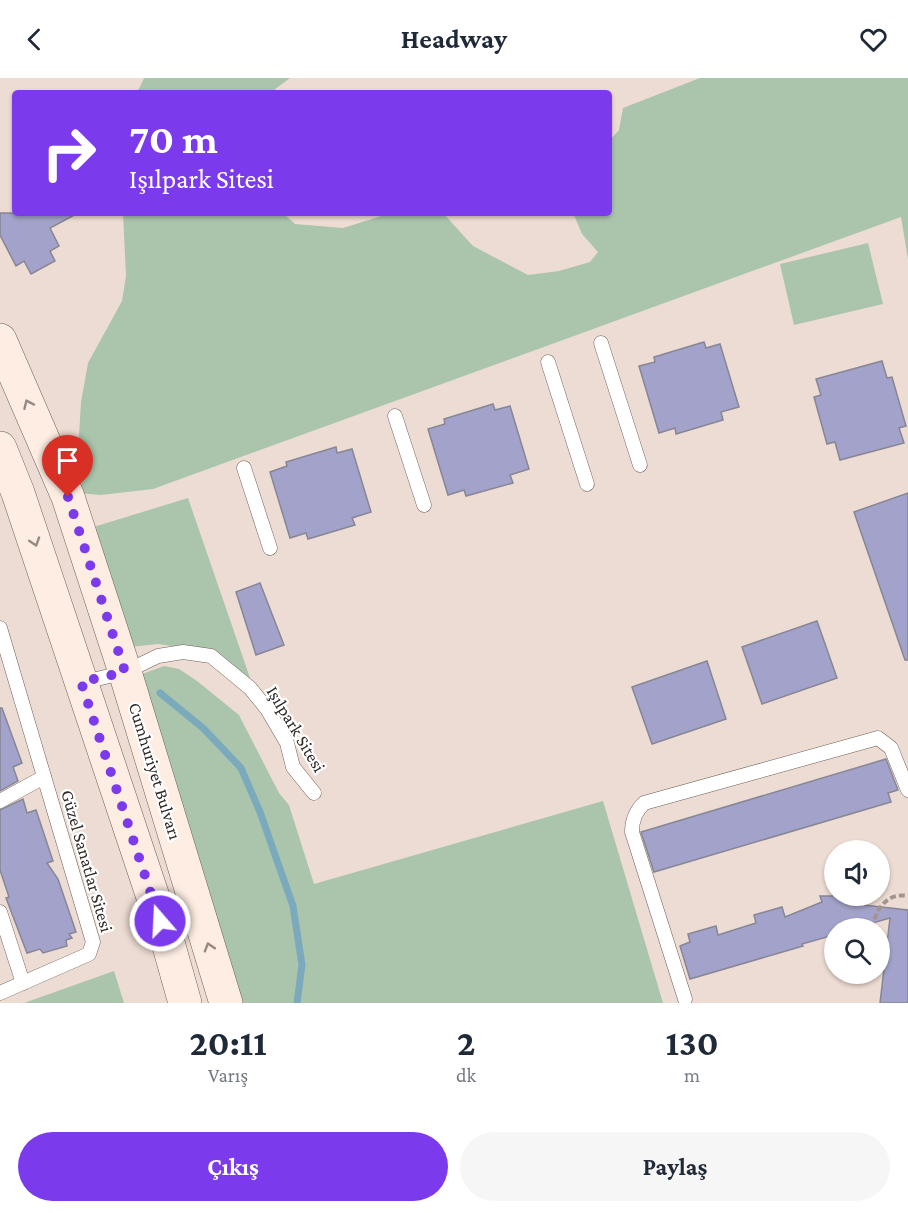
<!DOCTYPE html>
<html lang="tr">
<head>
<meta charset="utf-8">
<style>
	:root { --surface:#fff; --page:#f6f6f7; --text:#1f2937; --muted:#747a83; --accent:#7c3aed }
	body { margin:0; font-family:"Crimson Pro",serif; background:var(--page); color:var(--text); height:100vh; display:flex; flex-direction:column; font-size:22px; white-space:nowrap }
	* { box-sizing:border-box; margin:0 }
	p { font-size:20px; color:var(--muted) }
	.icon { flex:none; width:33px; height:33px; fill:none; stroke:currentColor; stroke-width:2; stroke-linecap:round; stroke-linejoin:round }
	.map { position:relative; height:925px; overflow:hidden }
	.side { display:flex; flex-direction:column; background:var(--surface); flex:1 }
	.side>* { flex:none }
	.banner { position:absolute; left:12px; top:12px; width:600px; height:126px; border-radius:6px; box-shadow:0 2px 4px #0004; background:#7c3aed; color:#fff; overflow:hidden }
	.fabs { position:absolute; left:824px; top:762px; display:grid; gap:12px }
	.fabs a { display:grid; place-items:center; width:66px; height:66px; border-radius:50%; background:var(--surface); box-shadow:0 2px 4px #0004; font-size:30px }
	.pin { position:absolute; display:grid; place-items:center; width:51px; height:51px; color:#fff; margin:-62px -26px; border-radius:50% 50% 50% 0; rotate:-45deg; box-shadow:0 0 6px #0007 }
	.pin .icon { rotate:45deg }
	.me { position:absolute; width:66px; margin:-33px; rotate:341deg; stroke-linejoin:round; filter:drop-shadow(0 0 4px #0008) }
	.turn { display:flex; align-items:center; gap:21px; height:126px; padding:0 18px; font-size:27px }
	.turn .icon { width:78px; height:78px; stroke-width:2.5 }
	.turn b { display:block; font-size:42px; line-height:51px }
	.eta { display:flex; justify-content:space-evenly; align-items:center; height:102px; text-align:center }
	.eta b { font-size:36px; font-weight:700; line-height:42px }
	.button { display:flex; gap:12px; margin-top:auto; padding:12px 18px }
	.button a { flex:1; height:69px; border-radius:36px; background:var(--accent); color:#fff; font-size:24px; font-weight:700; line-height:69px; text-align:center }
	.button a+a { background:var(--page); color:var(--text) }
	header { display:flex; justify-content:space-between; align-items:center; height:78px; padding:0 18px; background:var(--surface); font-size:27px; font-weight:700 }
	.map>svg:first-child { display:block }
</style>
</head>
<body>
<header><svg class="icon" aria-label="back" viewBox="0 0 24 24"><path d="M15 5l-7 7 7 7"/></svg>Headway<svg class="icon" aria-label="heart" viewBox="0 0 24 24"><path d="M12 20l-8-8c-3-5 5-10 8-4 3-6 11-1 8 4z"/></svg></header>
<div class="map">
<svg width="908" height="925" viewBox="0 0 908 925">
	<rect width="100%" height="100%" fill="#eddcd3"/>
	<g fill="#abc5ac">
		<path d="M 144,0 L 290,0 L 270,15 L 137,15 Z"/>
		<path d="M 700,0 L 908,0 L 908,181 L 901,139 L 153,411 L 101,417 L 77,415 L 66,400 L 74,389 L 79,358 L 81,324 L 88,285 L 122,223 L 126,198 L 123,135 L 283,135 L 295,146 L 343,150 L 391,135 L 443,135 L 473,168 L 528,197 L 559,193 L 590,184 L 598,174 L 582,156 L 574,137 L 609,135 L 609,63 L 619,52 L 623,30 Z"/>
		<path d="M 868,165 L 883,226 L 794,247 L 780,186 Z"/>
		<path d="M 188,420 L 249,597 L 256,619 L 192,571 L 158,566 L 111,571 L 74,455 Z"/>
		<path d="M 164,588 L 179,591 L 197,603 L 239,637 L 279,715 L 289,727 L 314,806 L 603,723 L 663,925 L 234,925 L 142,596 Z"/>
		<path d="M 114,893 L 124,925 L 24,925 Z"/>
	</g>
	<g fill="none" stroke-linecap="round" stroke-linejoin="round">
		<path stroke="#7baabd" stroke-width="7" d="M 160,615 L 203,650 L 241,690 L 260,734 L 293,828 L 302,887 L 297,925"/>
	</g>
	<g fill="#a3a2ca" stroke="#868695" stroke-width="1.5">
		<path d="M 0,135 L 78,135 L 50,150 L 59,168 L 50,173 L 55,183 L 31,196 L 24,183 L 16,188 L 0,157 Z"/>
		<path d="M 704,264 L 706,270 L 720,266 L 739,329 L 721,334 L 723,342 L 676,356 L 675,350 L 659,355 L 639,288 L 655,284 L 654,279 Z"/>
		<path d="M 882,283 L 887,300 L 892,299 L 906,348 L 899,350 L 904,365 L 840,382 L 835,364 L 827,366 L 814,319 L 821,317 L 816,301 Z"/>
		<path d="M 493,326 L 495,332 L 510,328 L 529,391 L 510,397 L 513,405 L 466,418 L 464,412 L 448,417 L 428,351 L 445,346 L 444,341 Z"/>
		<path d="M 336,369 L 337,375 L 352,371 L 371,434 L 352,440 L 355,447 L 308,461 L 306,455 L 290,460 L 270,394 L 287,388 L 286,384 Z"/>
		<path d="M 908,415 L 908,582 L 905,582 L 854,434 Z"/>
		<path d="M 260,505 L 284,567 L 256,577 L 236,514 Z"/>
		<path d="M 817,543 L 837,600 L 762,626 L 742,569 Z"/>
		<path d="M 707,583 L 726,641 L 652,666 L 632,609 Z"/>
		<path d="M 0,630 L 2,630 L 22,685 L 13,689 L 18,703 L 0,713 Z"/>
		<path d="M 886,681 L 898,712 L 888,715 L 891,724 L 654,794 L 641,754 Z"/>
		<path d="M 23,721 L 27,735 L 36,732 L 53,783 L 47,785 L 58,801 L 76,854 L 69,856 L 72,860 L 66,862 L 67,868 L 43,875 L 40,871 L 27,875 L 6,820 L 9,819 L 0,792 L 0,732 Z"/>
		<path d="M 820,818 L 861,818 L 864,827 L 908,832 L 908,925 L 880,925 L 890,840 L 855,850 L 834,850 L 834,857 L 802,866 L 803,868 L 690,901 L 680,868 L 690,864 L 688,856 L 716,848 L 718,857 L 756,845 L 754,837 L 782,829 L 785,839 L 822,824 Z"/>
	</g>
	<g fill="none" stroke-linecap="round" stroke-linejoin="round">
		<defs>
			<g id="lane">
				<path d="M 601,265 L 640,387"/>
				<path d="M 548,284 L 587,406"/>
				<path d="M 395,338 L 424,427"/>
				<path d="M 244,390 L 270,470"/>
				<path d="M 0,550 L 93,864 L 89,876 L 0,915"/>
				<path d="M 81,605 L 125,594 L 158,578 L 183,574 L 211,578 L 250,610 L 267,631 L 287,665 L 293,689 L 314,715"/>
				<path d="M 0,723 L 44,699"/>
				<path d="M 0,834 L 23,905"/>
				<path d="M 685,921 L 632,754 C 632,741 636,733 644,725 L 878,660 L 891,670 L 908,712"/>
			</g>
			<g id="secondary">
				<path d="M 0,262 L 68,419 L 125,594 L 226,925"/>
				<path d="M 0,370 L 18,415 L 167,861 L 185,925"/>
			</g>
		</defs>
		<use href="#lane" stroke="#6e5f57" stroke-width="15"/>
		<use href="#secondary" stroke="#6e5f57" stroke-width="34"/>
		<path stroke="#a1948e" stroke-width="4" stroke-dasharray="6 3" stroke-linecap="butt" d="M 872,850 C 876,832 886,814 908,818"/>
		<use href="#lane" stroke="#fff" stroke-width="14"/>
		<use href="#secondary" stroke="#fdede3" stroke-width="33"/>
	</g>
	<defs><path id="oneway-chevron" d="M-2-3.5L2.5 0L-2 3.5" fill="none" stroke-width="1.6" stroke-linecap="round" stroke-linejoin="round" transform="scale(1.5)"/></defs>
	<g stroke="#968b84">
		<use href="#oneway-chevron" transform="translate(28 326) rotate(-114)"/>
		<use href="#oneway-chevron" transform="translate(35 464) rotate(72)"/>
		<use href="#oneway-chevron" transform="translate(209 869) rotate(-107)"/>
	</g>
	<g fill="none" stroke-linecap="round" stroke-linejoin="round">
		<path stroke="#7c3aed" stroke-width="10" stroke-dasharray="0 18" d="M 68,419 L 125,594 L 81,604 L 160,843"/>
	</g>
	<g text-anchor="middle" stroke-width="4.5" stroke-linejoin="round" paint-order="stroke">
		<g font-size="18" fill="#302926" stroke="#fff">
			<text transform="translate(296 651) rotate(59)" y="6">Işılpark Sitesi</text>
			<text transform="translate(155 693) rotate(73)" y="6">Cumhuriyet Bulvarı</text>
			<text transform="translate(87 783) rotate(74)" y="6">Güzel Sanatlar Sitesi</text>
		</g>
	</g>
</svg>
<div class="fabs">
<a><svg class="icon" aria-label="sound" viewBox="0 0 24 24"><path d="M4 9h4l5-4v14l-5-4H4zM17 9q2 3 0 6"/></svg></a>
<a><svg class="icon" aria-label="search" viewBox="0 0 24 24"><circle cx="10" cy="10" r="6"/><path d="M15 15l6 6"/></svg></a>
</div>
<div class="pin" style="left:68px;top:419px;background:#d93025"><svg class="icon" aria-label="arrive" viewBox="0 0 24 24"><path d="M6 21V4h12l-3 4 3 4H6"/></svg></div>
<svg class="me" style="left:160px;top:843px" viewBox="-20 -20 40 40"><circle r="17" fill="#7c3aed" stroke="#fff" stroke-width="3"/><path d="M0-11L8 9 0 5-8 9z" fill="#fff"/></svg>
<div class="banner">
<div class="turn"><svg class="icon" aria-label="right" viewBox="0 0 24 24"><path d="M7 20v-9h11M14 6l5 5-5 5"/></svg><div><b>70 m</b>Işılpark Sitesi</div></div>
</div>
</div>
<section class="side">
<div class="eta">
<div><b>20:11</b><p>Varış</p></div>
<div><b>2</b><p>dk</p></div>
<div><b>130</b><p>m</p></div>
</div>
<div class="button"><a>Çıkış</a><a>Paylaş</a></div>
</section>
</body>
</html>
